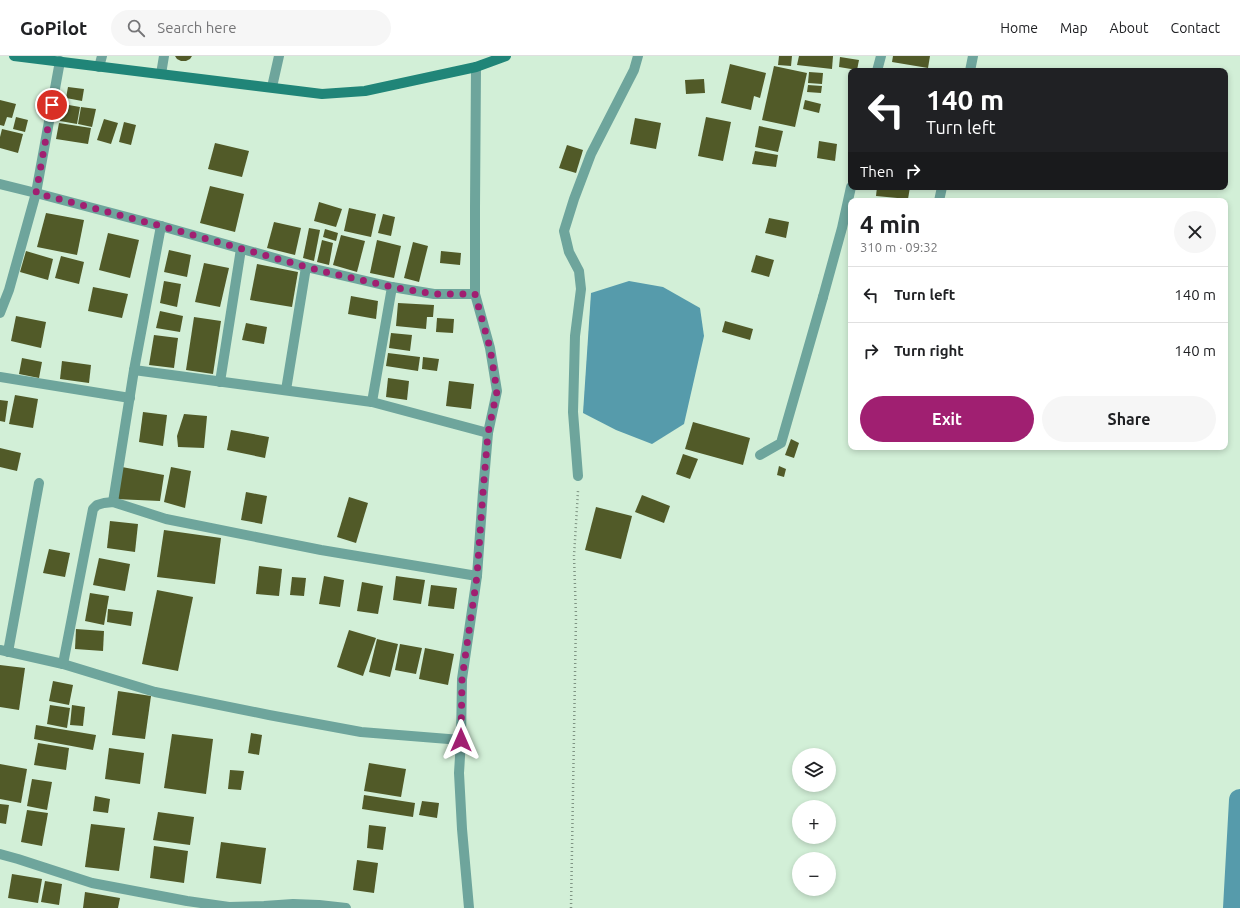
<!DOCTYPE html>
<html lang="en">
<head>
<meta charset="utf-8">
<style>
	:root { --surface:#fff; --page:#f6f6f6; --text:#202124; --muted:#757577; --line:#e0e0e0; --accent:#a01f71 }
	body { margin:0; font-family:Ubuntu,sans-serif; background:var(--page); color:var(--text); height:100vh; display:flex; flex-direction:column; font-size:15px; white-space:nowrap }
	* { box-sizing:border-box; margin:0 }
	p { font-size:13px; color:var(--muted) }
	.icon { flex:none; width:22px; height:22px; fill:none; stroke:currentColor; stroke-width:2; stroke-linecap:round; stroke-linejoin:round }
	.map { position:relative; flex:1; overflow:hidden }
	.drawer { position:absolute; left:848px; top:142px; width:380px; height:252px; display:flex; flex-direction:column; background:var(--surface); border-radius:8px; box-shadow:0 2px 6px #0003 }
	.drawer>* { flex:none }
	.guide { position:absolute; left:848px; top:12px; width:380px; height:122px; border-radius:8px; box-shadow:0 2px 6px #0003; background:#202124; color:#fff; overflow:hidden }
	.tools { position:absolute; left:792px; top:692px; display:grid; gap:8px }
	.tools a { display:grid; place-items:center; width:44px; height:44px; border-radius:50%; background:var(--surface); box-shadow:0 2px 6px #0003; font-size:20px }
	.pin { position:absolute; display:grid; place-items:center; width:34px; height:34px; color:#fff; margin:-17px; border:2px solid #fff; border-radius:50%; box-shadow:0 1px 4px #0007 }
	.me { position:absolute; width:44px; margin:-22px; rotate:0deg; stroke-linejoin:round; filter:drop-shadow(0 0 3px #0008) }
	.turn { display:flex; align-items:center; gap:14px; height:84px; padding:0 12px; font-size:18px }
	.turn .icon { width:52px; height:52px; stroke-width:2.5 }
	.turn b { display:block; font-size:28px; line-height:34px }
	.then { display:flex; align-items:center; height:38px; padding:0 12px; background:#0003; gap:8px; font-size:15px }
	.round { display:grid; place-items:center; flex:none; width:42px; height:42px; border-radius:21px; background:var(--page) }
	.headline { display:flex; align-items:center; justify-content:space-between; height:68px; padding:0 12px }
	h1 { font-size:24px; font-weight:700; line-height:30px }
	.action { display:flex; gap:8px; margin-top:auto; padding:8px 12px }
	.action a { flex:1; height:46px; border-radius:24px; background:var(--accent); color:#fff; font-size:16px; font-weight:700; line-height:46px; text-align:center }
	.action a+a { background:var(--page); color:var(--text) }
	ul { padding:0; list-style:none }
	li { display:flex; align-items:center; gap:12px; height:56px; padding:0 12px; border-top:1px solid var(--line) }
	li div { flex:1 }
	li b { display:block; font-size:15px }
	li em { font-style:normal }
	header { display:flex; align-items:center; gap:24px; box-sizing:border-box; height:56px; padding:0 20px; background:var(--surface); border-bottom:1px solid var(--line) }
	header strong { font-size:19px }
	nav { display:flex; gap:22px; margin-inline-start:auto; font-size:14px }
	.search { width:280px; height:36px; background:var(--page); display:flex; align-items:center; gap:10px; box-sizing:border-box; padding:0 14px; border-radius:22px; color:var(--muted); font-size:15px }
	.map>svg:first-child { display:block }
</style>
</head>
<body>
<header>
<strong>GoPilot</strong>
<div class="search"><svg class="icon" aria-label="search" viewBox="0 0 24 24"><circle cx="10" cy="10" r="6"/><path d="M15 15l6 6"/></svg>Search here</div>
<nav><a>Home</a><a>Map</a><a>About</a><a>Contact</a></nav>
</header>
<div class="map">
<svg width="1240" height="852" viewBox="0 0 1240 852">
	<rect width="100%" height="100%" fill="#d2efd7"/>
	<path fill="#569bab" d="M 629,225 L 663,231 L 700,252 L 704,280 L 684,368 L 652,388 L 616,374 L 583,357 L 591,237 Z"/>
	<g fill="none" stroke-linecap="round" stroke-linejoin="round">
		<path stroke="#569bab" stroke-width="22" d="M 1234,852 L 1240,744"/>
	</g>
	<g fill="#515a28">
		<path d="M 175,0 L 192,0 L 190,3 L 186,5 L 181,5 L 177,3 Z"/>
		<path d="M 779,0 L 792,0 L 791,10 L 778,9 Z"/>
		<path d="M 799,0 L 833,0 L 832,13 L 797,9 Z"/>
		<path d="M 893,0 L 930,0 L 928,12 L 892,6 Z"/>
		<path d="M 840,1 L 859,4 L 857,14 L 839,11 Z"/>
		<path d="M 730,8 L 766,17 L 760,42 L 754,40 L 751,54 L 721,47 Z"/>
		<path d="M 774,10 L 807,17 L 795,71 L 762,64 Z"/>
		<path d="M 890,12 L 904,14 L 903,15 L 890,15 Z"/>
		<path d="M 809,16 L 823,17 L 822,28 L 808,27 Z"/>
		<path d="M 704,23 L 705,37 L 686,38 L 685,24 Z"/>
		<path d="M 808,29 L 822,30 L 821,37 L 807,36 Z"/>
		<path d="M 68,31 L 84,33 L 82,45 L 66,42 Z"/>
		<path d="M 0,44 L 16,48 L 12,62 L 7,61 L 4,70 L 0,69 Z"/>
		<path d="M 805,44 L 821,48 L 819,57 L 803,53 Z"/>
		<path d="M 63,48 L 80,51 L 77,68 L 60,65 Z"/>
		<path d="M 81,51 L 96,53 L 92,71 L 78,68 Z"/>
		<path d="M 16,61 L 28,64 L 25,76 L 13,73 Z"/>
		<path d="M 706,61 L 731,66 L 723,105 L 698,100 Z"/>
		<path d="M 635,62 L 661,67 L 656,93 L 630,88 Z"/>
		<path d="M 104,63 L 118,67 L 111,88 L 97,84 Z"/>
		<path d="M 124,66 L 136,69 L 131,89 L 119,86 Z"/>
		<path d="M 59,67 L 91,72 L 88,88 L 56,83 Z"/>
		<path d="M 759,70 L 783,75 L 778,96 L 755,91 Z"/>
		<path d="M 2,73 L 23,78 L 18,97 L 0,92 L 0,81 Z"/>
		<path d="M 819,85 L 837,88 L 835,105 L 817,102 Z"/>
		<path d="M 215,87 L 249,95 L 242,121 L 208,113 Z"/>
		<path d="M 567,89 L 583,94 L 576,117 L 559,112 Z"/>
		<path d="M 755,95 L 778,99 L 776,111 L 752,108 Z"/>
		<path d="M 210,130 L 244,138 L 235,176 L 200,167 Z"/>
		<path d="M 877,131 L 910,131 L 908,143 L 876,140 Z"/>
		<path d="M 319,146 L 342,153 L 336,171 L 314,165 Z"/>
		<path d="M 349,152 L 376,158 L 371,181 L 344,175 Z"/>
		<path d="M 46,157 L 84,164 L 77,199 L 37,191 Z"/>
		<path d="M 383,158 L 395,161 L 391,180 L 378,177 Z"/>
		<path d="M 769,162 L 789,166 L 786,182 L 765,177 Z"/>
		<path d="M 274,166 L 301,172 L 295,199 L 267,192 Z"/>
		<path d="M 309,172 L 320,174 L 314,205 L 303,202 Z"/>
		<path d="M 325,173 L 338,177 L 336,185 L 323,181 Z"/>
		<path d="M 108,177 L 139,184 L 130,222 L 99,214 Z"/>
		<path d="M 341,179 L 365,185 L 357,216 L 333,209 Z"/>
		<path d="M 322,184 L 333,187 L 329,209 L 317,206 Z"/>
		<path d="M 377,184 L 401,190 L 394,222 L 370,217 Z"/>
		<path d="M 413,186 L 428,190 L 419,226 L 404,222 Z"/>
		<path d="M 169,194 L 191,199 L 187,221 L 164,216 Z"/>
		<path d="M 26,195 L 53,203 L 48,224 L 20,216 Z"/>
		<path d="M 441,195 L 461,197 L 460,209 L 440,207 Z"/>
		<path d="M 756,199 L 774,204 L 769,221 L 751,216 Z"/>
		<path d="M 61,200 L 84,206 L 79,228 L 55,222 Z"/>
		<path d="M 204,207 L 229,212 L 220,251 L 195,246 Z"/>
		<path d="M 257,208 L 298,216 L 292,251 L 250,244 Z"/>
		<path d="M 164,225 L 181,228 L 177,251 L 160,247 Z"/>
		<path d="M 93,231 L 128,238 L 122,262 L 88,255 Z"/>
		<path d="M 351,240 L 378,245 L 376,263 L 348,258 Z"/>
		<path d="M 398,247 L 434,249 L 433,261 L 427,261 L 426,273 L 396,270 Z"/>
		<path d="M 160,255 L 183,260 L 180,276 L 156,272 Z"/>
		<path d="M 16,260 L 46,266 L 41,292 L 11,285 Z"/>
		<path d="M 194,261 L 221,265 L 213,318 L 186,314 Z"/>
		<path d="M 437,262 L 454,263 L 453,277 L 436,276 Z"/>
		<path d="M 725,265 L 753,273 L 750,284 L 722,276 Z"/>
		<path d="M 246,267 L 267,271 L 264,288 L 242,284 Z"/>
		<path d="M 391,277 L 412,279 L 410,295 L 389,292 Z"/>
		<path d="M 154,279 L 178,282 L 174,312 L 149,309 Z"/>
		<path d="M 388,297 L 420,301 L 418,315 L 386,310 Z"/>
		<path d="M 423,301 L 439,303 L 437,315 L 422,313 Z"/>
		<path d="M 22,302 L 42,306 L 39,322 L 19,318 Z"/>
		<path d="M 62,305 L 91,309 L 89,327 L 60,323 Z"/>
		<path d="M 388,322 L 409,325 L 407,344 L 386,341 Z"/>
		<path d="M 449,325 L 474,328 L 471,353 L 446,350 Z"/>
		<path d="M 15,339 L 38,343 L 33,372 L 9,368 Z"/>
		<path d="M 0,344 L 8,345 L 5,366 L 0,365 Z"/>
		<path d="M 143,356 L 167,359 L 163,390 L 139,386 Z"/>
		<path d="M 184,358 L 207,360 L 204,392 L 178,391 L 177,380 Z"/>
		<path d="M 693,366 L 750,382 L 743,409 L 685,393 Z"/>
		<path d="M 231,374 L 269,381 L 265,402 L 227,394 Z"/>
		<path d="M 791,383 L 799,387 L 794,402 L 785,399 Z"/>
		<path d="M 0,392 L 21,397 L 17,415 L 0,411 Z"/>
		<path d="M 683,398 L 698,403 L 690,423 L 676,418 Z"/>
		<path d="M 779,410 L 786,413 L 784,421 L 777,419 Z"/>
		<path d="M 122,411 L 164,419 L 160,445 L 115,443 Z"/>
		<path d="M 171,411 L 191,415 L 185,452 L 164,446 Z"/>
		<path d="M 246,436 L 267,440 L 262,468 L 241,464 Z"/>
		<path d="M 642,439 L 670,450 L 664,467 L 635,456 Z"/>
		<path d="M 349,441 L 368,447 L 356,487 L 337,481 Z"/>
		<path d="M 596,451 L 632,460 L 621,503 L 585,494 Z"/>
		<path d="M 110,465 L 138,468 L 135,496 L 107,492 Z"/>
		<path d="M 164,474 L 221,482 L 215,528 L 157,521 Z"/>
		<path d="M 49,493 L 70,497 L 65,521 L 43,517 Z"/>
		<path d="M 99,502 L 130,508 L 125,535 L 93,529 Z"/>
		<path d="M 259,510 L 282,513 L 279,540 L 256,538 Z"/>
		<path d="M 324,520 L 344,524 L 340,551 L 319,548 Z"/>
		<path d="M 396,520 L 425,524 L 421,548 L 393,544 Z"/>
		<path d="M 292,521 L 306,522 L 304,540 L 290,539 Z"/>
		<path d="M 362,526 L 383,530 L 378,558 L 357,555 Z"/>
		<path d="M 431,529 L 457,532 L 454,553 L 428,550 Z"/>
		<path d="M 157,534 L 193,541 L 178,615 L 142,608 Z"/>
		<path d="M 90,537 L 109,540 L 104,569 L 85,565 Z"/>
		<path d="M 108,553 L 133,556 L 131,570 L 107,566 Z"/>
		<path d="M 76,573 L 104,575 L 103,595 L 75,593 Z"/>
		<path d="M 349,574 L 376,582 L 363,620 L 337,611 Z"/>
		<path d="M 377,583 L 398,588 L 390,621 L 369,616 Z"/>
		<path d="M 400,588 L 422,592 L 416,618 L 395,614 Z"/>
		<path d="M 425,592 L 454,598 L 448,629 L 419,623 Z"/>
		<path d="M 0,609 L 25,612 L 19,654 L 0,651 Z"/>
		<path d="M 53,625 L 73,629 L 69,649 L 49,645 Z"/>
		<path d="M 118,635 L 151,640 L 145,683 L 112,679 Z"/>
		<path d="M 50,649 L 70,652 L 67,672 L 47,668 Z"/>
		<path d="M 72,649 L 85,651 L 83,670 L 70,669 Z"/>
		<path d="M 36,669 L 96,679 L 93,694 L 34,683 Z"/>
		<path d="M 251,677 L 262,679 L 259,699 L 248,697 Z"/>
		<path d="M 172,678 L 213,683 L 206,738 L 164,732 Z"/>
		<path d="M 38,687 L 69,692 L 66,714 L 34,709 Z"/>
		<path d="M 109,692 L 144,697 L 140,728 L 105,723 Z"/>
		<path d="M 369,707 L 406,713 L 401,741 L 364,735 Z"/>
		<path d="M 0,708 L 27,713 L 21,747 L 0,743 Z"/>
		<path d="M 230,714 L 244,715 L 241,734 L 228,733 Z"/>
		<path d="M 32,723 L 52,726 L 47,754 L 27,750 Z"/>
		<path d="M 364,739 L 415,747 L 413,761 L 362,753 Z"/>
		<path d="M 95,740 L 110,743 L 108,757 L 93,755 Z"/>
		<path d="M 422,745 L 439,747 L 437,762 L 419,759 Z"/>
		<path d="M 0,748 L 9,749 L 6,768 L 0,767 Z"/>
		<path d="M 27,754 L 48,757 L 42,790 L 21,786 Z"/>
		<path d="M 158,756 L 194,761 L 190,789 L 153,784 Z"/>
		<path d="M 91,768 L 125,772 L 119,815 L 85,811 Z"/>
		<path d="M 369,769 L 386,771 L 383,794 L 367,792 Z"/>
		<path d="M 221,786 L 266,792 L 261,828 L 216,822 Z"/>
		<path d="M 154,790 L 188,795 L 184,827 L 150,822 Z"/>
		<path d="M 357,804 L 378,807 L 374,837 L 353,834 Z"/>
		<path d="M 12,818 L 42,823 L 38,847 L 8,842 Z"/>
		<path d="M 45,825 L 62,828 L 59,849 L 41,846 Z"/>
		<path d="M 85,836 L 120,842 L 118,852 L 83,852 Z"/>
	</g>
	<g fill="none" stroke-linecap="round" stroke-linejoin="round">
		<path stroke="#7f9483" stroke-width="2.5" stroke-dasharray="1 3" stroke-linecap="butt" d="M 571,852 L 576,561 L 574,500 L 578,435"/>
		<path stroke="#6ea59c" stroke-width="10" d="M 760,399 L 781,387 L 823,241"/>
		<g stroke="#6ea59c" stroke-width="10">
			<path d="M 99,11 L 102,0"/>
			<path d="M 877,15 L 881,0"/>
			<path d="M 970,15 L 973,0"/>
			<path d="M 161,18 L 164,0"/>
			<path d="M 272,31 L 279,0"/>
			<path d="M 0,128 L 36,137 L 161,170 L 306,211 L 392,231 L 434,238 L 475,238"/>
			<path d="M 939,145 L 942,131"/>
			<path d="M 823,241 L 842,172 L 851,131"/>
			<path d="M 0,257 L 9,234 L 36,137 L 60,5"/>
			<path d="M 134,314 L 372,346 L 488,377"/>
			<path d="M 0,321 L 130,342"/>
			<path d="M 220,326 L 241,193"/>
			<path d="M 286,334 L 306,211"/>
			<path d="M 372,346 L 392,231"/>
			<path d="M 578,420 L 573,356 L 575,280 L 581,233 L 579,215 L 569,196 L 564,175 L 574,143 L 591,98 L 634,14 L 638,0"/>
			<path d="M 113,446 L 134,314 L 161,170"/>
			<path d="M 0,594 L 63,608 L 155,636 L 269,659 L 361,676 L 461,684"/>
			<path d="M 8,596 L 39,427"/>
			<path d="M 63,608 L 93,453 L 97,449 L 104,447 L 113,446 L 166,463 L 321,494 L 477,520"/>
			<path d="M 0,798 L 18,803 L 92,827 L 187,845 L 229,851 L 264,850 L 293,848 L 319,849 L 346,852"/>
			<path d="M 469,852 L 462,773 L 459,717 L 461,684 L 462,623 L 477,520 L 483,436 L 488,377 L 497,335 L 490,292 L 475,238 L 475,151 L 476,11"/>
		</g>
		<path stroke="#208578" stroke-width="10" d="M 14,0 L 322,38 L 365,35 L 476,11 L 506,0"/>
	</g>
	<g fill="none" stroke-linecap="round" stroke-linejoin="round">
		<path stroke="#a01f71" stroke-width="7" stroke-dasharray="0 12.6" d="M 52,49 L 36,137 L 161,170 L 321,215 L 392,231 L 434,238 L 475,238 L 490,292 L 497,335 L 488,377 L 483,436 L 477,520 L 462,623 L 461,684"/>
	</g>
</svg>
<div class="tools">
<a><svg class="icon" aria-label="layers" viewBox="0 0 24 24"><path d="M12 4l9 5-9 5-9-5zM3 14l9 5 9-5"/></svg></a>
<a>+</a>
<a>−</a>
</div>
<div class="pin" style="left:52px;top:49px;background:#d93025"><svg class="icon" aria-label="arrive" viewBox="0 0 24 24"><path d="M6 21V4h12l-3 4 3 4H6"/></svg></div>
<svg class="me" style="left:461px;top:684px" viewBox="-20 -20 40 40"><path d="M0-17L14 15 0 8-14 15z" fill="#a01f71" stroke="#fff" stroke-width="4"/></svg>
<div class="guide">
<div class="turn"><svg class="icon" aria-label="left" viewBox="0 0 24 24"><path d="M17 20v-9H6M10 6l-5 5 5 5"/></svg><div><b>140 m</b>Turn left</div></div>
<div class="then">Then<svg class="icon" aria-label="right" viewBox="0 0 24 24"><path d="M7 20v-9h11M14 6l5 5-5 5"/></svg></div>
</div>
<section class="drawer">
<div class="headline"><div><h1>4 min</h1><p>310 m · 09:32</p></div><a class="round"><svg class="icon" aria-label="close" viewBox="0 0 24 24"><path d="M6 6l12 12M18 6L6 18"/></svg></a></div>
<ul>
<li><svg class="icon" aria-label="left" viewBox="0 0 24 24"><path d="M17 20v-9H6M10 6l-5 5 5 5"/></svg><div><b>Turn left</b></div><em>140 m</em></li>
<li><svg class="icon" aria-label="right" viewBox="0 0 24 24"><path d="M7 20v-9h11M14 6l5 5-5 5"/></svg><div><b>Turn right</b></div><em>140 m</em></li>
</ul>
<div class="action"><a>Exit</a><a>Share</a></div>
</section>
</div>
</body>
</html>
